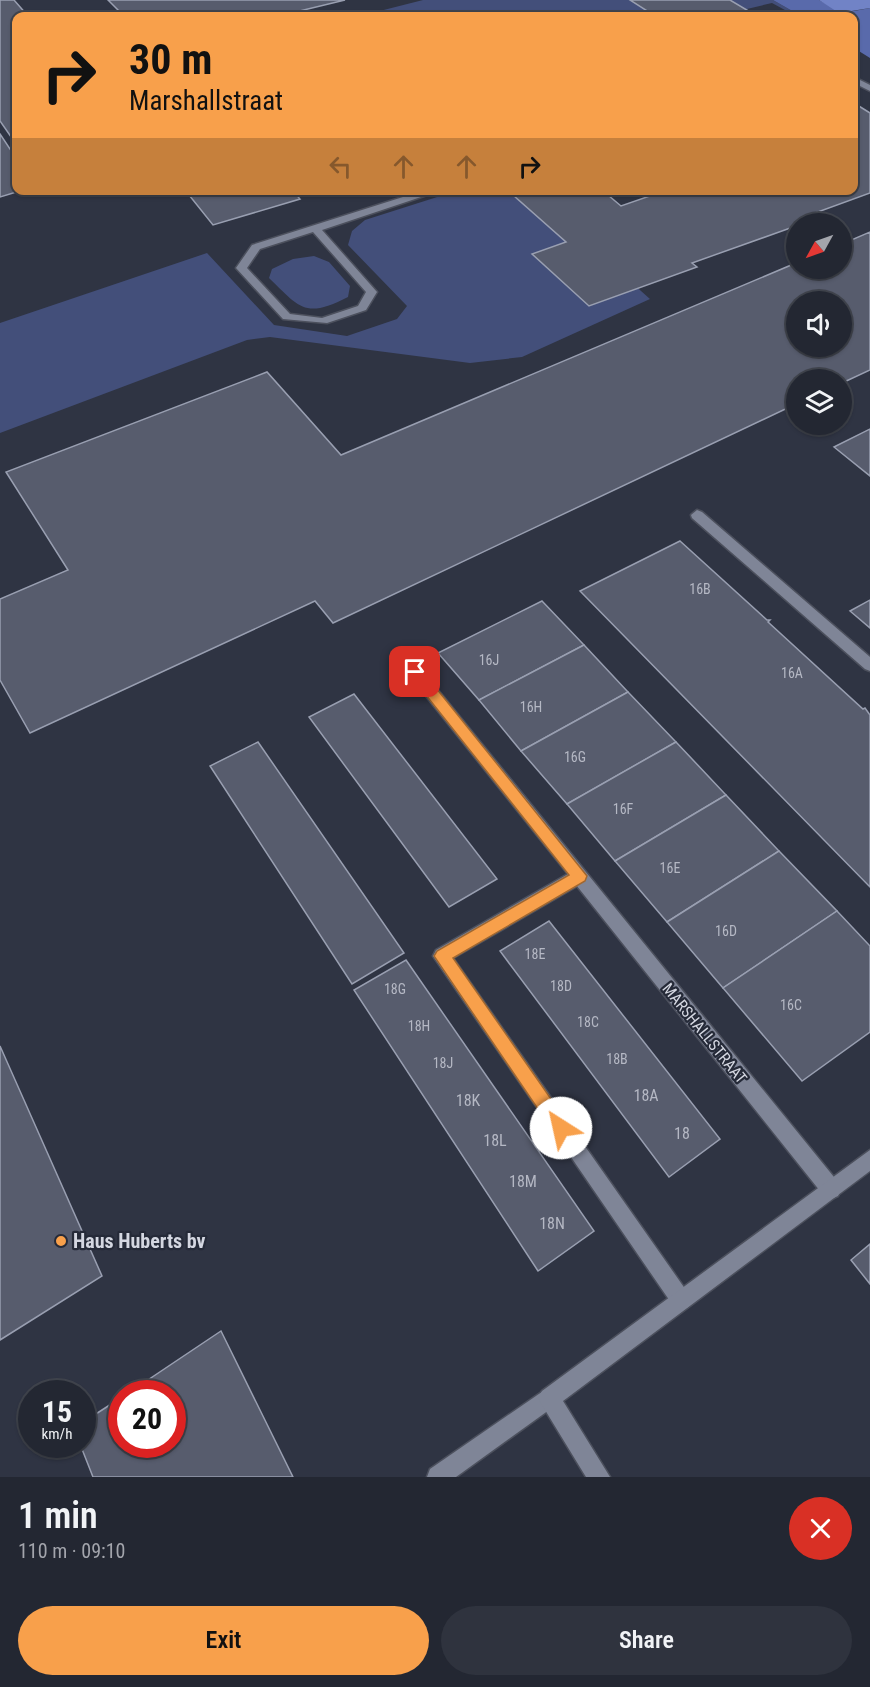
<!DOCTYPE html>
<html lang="en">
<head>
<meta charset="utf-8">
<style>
	:root { --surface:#232732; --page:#2f333e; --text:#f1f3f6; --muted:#a3a5ac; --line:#40444d; --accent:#f8a04b }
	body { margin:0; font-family:"Roboto Condensed",sans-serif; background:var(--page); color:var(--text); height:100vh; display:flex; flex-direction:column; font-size:22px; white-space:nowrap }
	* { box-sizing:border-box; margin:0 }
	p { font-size:20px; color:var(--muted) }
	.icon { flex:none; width:33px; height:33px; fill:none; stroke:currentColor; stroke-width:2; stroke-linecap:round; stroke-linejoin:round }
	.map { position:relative; height:1477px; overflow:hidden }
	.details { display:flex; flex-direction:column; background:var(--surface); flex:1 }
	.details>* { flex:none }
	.guide { position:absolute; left:12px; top:12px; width:846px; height:183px; border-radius:12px; box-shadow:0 2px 4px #0004,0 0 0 2px var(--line); background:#f8a04b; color:#111; overflow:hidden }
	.needle { width:39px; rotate:230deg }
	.controls { position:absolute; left:786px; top:213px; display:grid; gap:12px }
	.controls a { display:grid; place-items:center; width:66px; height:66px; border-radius:50%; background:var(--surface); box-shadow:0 2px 4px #0004,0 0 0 2px var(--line); font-size:30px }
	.speed { position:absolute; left:18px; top:1380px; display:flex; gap:12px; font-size:30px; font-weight:700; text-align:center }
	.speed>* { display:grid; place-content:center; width:78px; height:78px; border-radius:50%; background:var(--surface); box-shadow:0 2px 4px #0004,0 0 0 2px var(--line); line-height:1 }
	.speed small { font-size:15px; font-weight:400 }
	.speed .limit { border:9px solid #d22; background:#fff; color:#111 }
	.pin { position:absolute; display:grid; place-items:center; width:51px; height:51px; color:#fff; margin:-26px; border-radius:12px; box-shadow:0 3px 9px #0006 }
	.me { position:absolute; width:66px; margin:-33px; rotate:325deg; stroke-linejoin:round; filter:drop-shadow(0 0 4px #0008) }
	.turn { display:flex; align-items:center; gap:21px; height:126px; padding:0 18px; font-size:27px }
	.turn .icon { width:78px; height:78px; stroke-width:2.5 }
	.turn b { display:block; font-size:42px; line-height:51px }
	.lanes { display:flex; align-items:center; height:57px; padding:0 18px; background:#0003; justify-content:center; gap:30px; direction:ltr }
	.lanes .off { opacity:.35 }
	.round { display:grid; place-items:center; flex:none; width:63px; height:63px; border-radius:32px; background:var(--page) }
	.summary { display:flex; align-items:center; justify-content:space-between; height:102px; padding:0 18px }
	h1 { font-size:36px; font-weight:600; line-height:45px }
	.primary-button { display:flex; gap:12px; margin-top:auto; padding:12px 18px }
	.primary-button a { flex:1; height:69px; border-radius:36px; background:var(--accent); color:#111; font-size:24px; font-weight:600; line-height:69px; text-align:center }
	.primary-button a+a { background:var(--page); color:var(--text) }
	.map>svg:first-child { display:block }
</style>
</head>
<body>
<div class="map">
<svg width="870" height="1477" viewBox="0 0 870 1477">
	<rect width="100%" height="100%" fill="#2f3443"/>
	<g fill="#434f7a">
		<path d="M 423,0 L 773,0 L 801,16 L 796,16 L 772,3 L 717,16 L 360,16 Z"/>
		<path d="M 456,191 L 529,191 L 650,299 L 522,357 L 470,363 L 270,337 L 247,340 L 0,433 L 0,323 L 207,253 L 274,325 L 347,336 L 397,319 L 407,306 L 348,245 L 352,231 L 365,220 Z"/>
		<path d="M 314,256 L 329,262 L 350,286 L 348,297 C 305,319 300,308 269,278 L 272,269 L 293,259 Z"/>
	</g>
	<path fill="#596aab" d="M 773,0 L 819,0 L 843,13 L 870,8 L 870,58 L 854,48 L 854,16 L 801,16 Z"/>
	<path fill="#7183c6" d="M 819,0 L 870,0 L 870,8 L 839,13 Z"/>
	<g fill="#575c6d" stroke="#999fb1" stroke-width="1.5" fill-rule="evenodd">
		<path d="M 0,0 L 14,0 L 28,16 L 16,16 L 16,144 L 0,121 Z"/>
		<path d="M 108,0 L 345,0 L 279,16 L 124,16 Z"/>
		<path d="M 630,0 L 730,0 L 757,16 L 655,16 Z"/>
		<path d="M 854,103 L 870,113 L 870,193 L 804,217 L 809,221 L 796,224 L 796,226 L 692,263 L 697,267 L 589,306 L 532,254 L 566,242 L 513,195 L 528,190 L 602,190 L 621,206 L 667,190 L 854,190 Z"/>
		<path d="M 0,134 L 16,158 L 16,190 L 23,190 L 0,197 Z"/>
		<path d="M 185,190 L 292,190 L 300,199 L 213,225 Z"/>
		<path d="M 870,232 L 870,370 L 842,383 L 842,380 L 796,380 L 796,404 L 333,623 L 315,601 L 30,733 L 0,680 L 0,599 L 68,570 L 6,472 L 267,372 L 341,455 L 796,263 L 796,268 L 842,268 L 842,244 ZM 796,302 L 842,302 L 842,346 L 796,346 Z"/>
		<path d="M 870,429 L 870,476 L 834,447 Z"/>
		<path d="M 680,541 L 767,620 L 770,620 L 768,622 L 863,709 L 865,708 L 870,715 L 870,887 L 580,591 Z"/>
		<path d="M 870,600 L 870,628 L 850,611 Z"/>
		<path d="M 542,601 L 584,645 L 479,700 L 438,653 Z"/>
		<path d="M 584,645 L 628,692 L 521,751 L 479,700 Z"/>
		<path d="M 628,692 L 676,742 L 567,804 L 521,751 Z"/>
		<path d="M 354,694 L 497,879 L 449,907 L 309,717 Z"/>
		<path d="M 258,742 L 404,953 L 352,984 L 210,766 Z"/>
		<path d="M 676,742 L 726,795 L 615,861 L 567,804 Z"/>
		<path d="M 726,795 L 779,851 L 667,922 L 615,861 Z"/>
		<path d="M 779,851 L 837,911 L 723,988 L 667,922 Z"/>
		<path d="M 837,911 L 870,946 L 870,1032 L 802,1081 L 723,988 Z"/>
		<path d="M 549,921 L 720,1139 L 669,1177 L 500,951 Z"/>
		<path d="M 406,960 L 594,1231 L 538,1271 L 354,990 Z"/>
		<path d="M 0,1046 L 102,1276 L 0,1340 Z"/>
		<path d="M 870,1244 L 870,1284 L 851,1260 Z"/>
		<path d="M 221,1331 L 293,1477 L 93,1477 L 80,1444 L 82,1444 L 82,1423 L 122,1397 L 122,1444 L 172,1444 L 172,1394 L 127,1394 Z"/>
	</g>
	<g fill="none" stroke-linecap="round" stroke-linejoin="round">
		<defs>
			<g id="lane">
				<path d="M 415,666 L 420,668 L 838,1182 L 841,1189 L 838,1196 L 831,1199 L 824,1196 L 577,886 L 453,958 L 688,1293 L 691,1300 L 688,1307 L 681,1310 L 674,1307 L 433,956 L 436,950 L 568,874 L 410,676 L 408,672 L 410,668 Z"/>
				<path d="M 549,1387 L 556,1391 L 560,1398 L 556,1405 L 456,1477 L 427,1477 L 430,1469 Z"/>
			</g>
			<g id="street">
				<path d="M 854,77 L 870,85 L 870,91 L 854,83 Z"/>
				<path d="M 425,190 L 442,190 L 322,230 L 377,292 L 366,310 L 327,323 L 283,319 L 236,268 L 252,245 ZM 313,232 L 366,292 L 358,306 L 322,318 L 290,314 L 247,268 L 260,249 Z"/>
				<path d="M 697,510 L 702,512 L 870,657 L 870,671 L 865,669 L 692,518 L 691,515 Z"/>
				<path d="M 870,1150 L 870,1171 L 563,1401 L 610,1477 L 586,1477 L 542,1405 L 538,1398 L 542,1391 Z"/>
			</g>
		</defs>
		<use href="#lane" stroke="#4c505d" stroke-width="3"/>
		<use href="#street" stroke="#4c505d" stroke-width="3"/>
		<use href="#lane" fill="#7f8597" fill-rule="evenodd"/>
		<use href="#street" fill="#7f8597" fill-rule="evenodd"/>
	</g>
	<path fill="#f8a04b" stroke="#a16831" stroke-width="1.5" d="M 415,667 L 420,668 L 587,876 L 585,881 L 453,958 L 567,1122 L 570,1128 L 567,1134 L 561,1137 L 555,1134 L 434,956 L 437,951 L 569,875 L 410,675 L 408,672 Z"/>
	<circle fill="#f8a04b" stroke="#252a38" stroke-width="2" cx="61" cy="1241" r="6"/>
	<g text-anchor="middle" stroke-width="4.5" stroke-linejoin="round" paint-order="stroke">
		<g font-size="14" fill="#b5b8c4">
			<text x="700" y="594">16B</text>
			<text x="489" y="665">16J</text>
			<text x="792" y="678">16A</text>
			<text x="531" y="712">16H</text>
			<text x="575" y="762">16G</text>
			<text x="623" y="814">16F</text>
			<text x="670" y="873">16E</text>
			<text x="726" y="936">16D</text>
			<text x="535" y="959">18E</text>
			<text x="561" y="991">18D</text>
			<text x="395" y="994">18G</text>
			<text x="791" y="1010">16C</text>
			<text x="588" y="1027">18C</text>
			<text x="419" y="1031">18H</text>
			<text x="617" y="1064">18B</text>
			<text x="443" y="1068">18J</text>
		</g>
		<g font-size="16" fill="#d4d7e1" stroke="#252a38">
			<text transform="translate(705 1033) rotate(51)" y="6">MARSHALLSTRAAT</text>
		</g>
		<g font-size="16" fill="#b5b8c4">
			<text x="646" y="1101">18A</text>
			<text x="468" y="1106">18K</text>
			<text x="682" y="1139">18</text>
			<text x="495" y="1146">18L</text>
			<text x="523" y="1187">18M</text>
			<text x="552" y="1229">18N</text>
		</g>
		<g font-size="20" font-weight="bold" fill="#d4d7e1" stroke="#252a38" text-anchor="start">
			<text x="73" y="1248">Haus Huberts bv</text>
		</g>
	</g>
</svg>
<div class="controls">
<a><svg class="needle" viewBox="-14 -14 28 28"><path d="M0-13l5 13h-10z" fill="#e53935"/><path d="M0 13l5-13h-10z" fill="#a3a5ac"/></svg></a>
<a><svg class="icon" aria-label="sound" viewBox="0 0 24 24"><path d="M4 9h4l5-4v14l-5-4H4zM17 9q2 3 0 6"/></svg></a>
<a><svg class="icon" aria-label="layers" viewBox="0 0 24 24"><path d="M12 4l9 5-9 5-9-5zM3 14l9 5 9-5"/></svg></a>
</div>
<div class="speed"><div>15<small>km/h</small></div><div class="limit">20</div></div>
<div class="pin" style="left:415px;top:672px;background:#d93025"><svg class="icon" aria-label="arrive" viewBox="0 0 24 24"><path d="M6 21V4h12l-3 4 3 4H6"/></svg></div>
<svg class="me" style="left:561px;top:1128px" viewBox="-20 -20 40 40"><circle r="19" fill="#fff"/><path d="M0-13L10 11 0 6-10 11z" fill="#f8a04b"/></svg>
<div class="guide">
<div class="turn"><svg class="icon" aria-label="right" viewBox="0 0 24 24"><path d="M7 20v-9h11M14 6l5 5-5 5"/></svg><div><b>30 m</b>Marshallstraat</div></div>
<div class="lanes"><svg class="icon off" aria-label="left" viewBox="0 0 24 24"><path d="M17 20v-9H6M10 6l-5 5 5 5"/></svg><svg class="icon off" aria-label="ahead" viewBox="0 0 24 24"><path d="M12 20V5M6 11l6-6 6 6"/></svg><svg class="icon off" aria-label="ahead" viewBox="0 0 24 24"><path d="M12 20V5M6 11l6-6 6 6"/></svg><svg class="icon" aria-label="right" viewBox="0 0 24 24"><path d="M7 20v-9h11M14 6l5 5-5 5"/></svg></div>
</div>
</div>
<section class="details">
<div class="summary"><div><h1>1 min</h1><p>110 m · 09:10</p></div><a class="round" style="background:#d93025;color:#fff"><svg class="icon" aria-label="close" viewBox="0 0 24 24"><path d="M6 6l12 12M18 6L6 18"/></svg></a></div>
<div class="primary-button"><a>Exit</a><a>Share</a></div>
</section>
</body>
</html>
